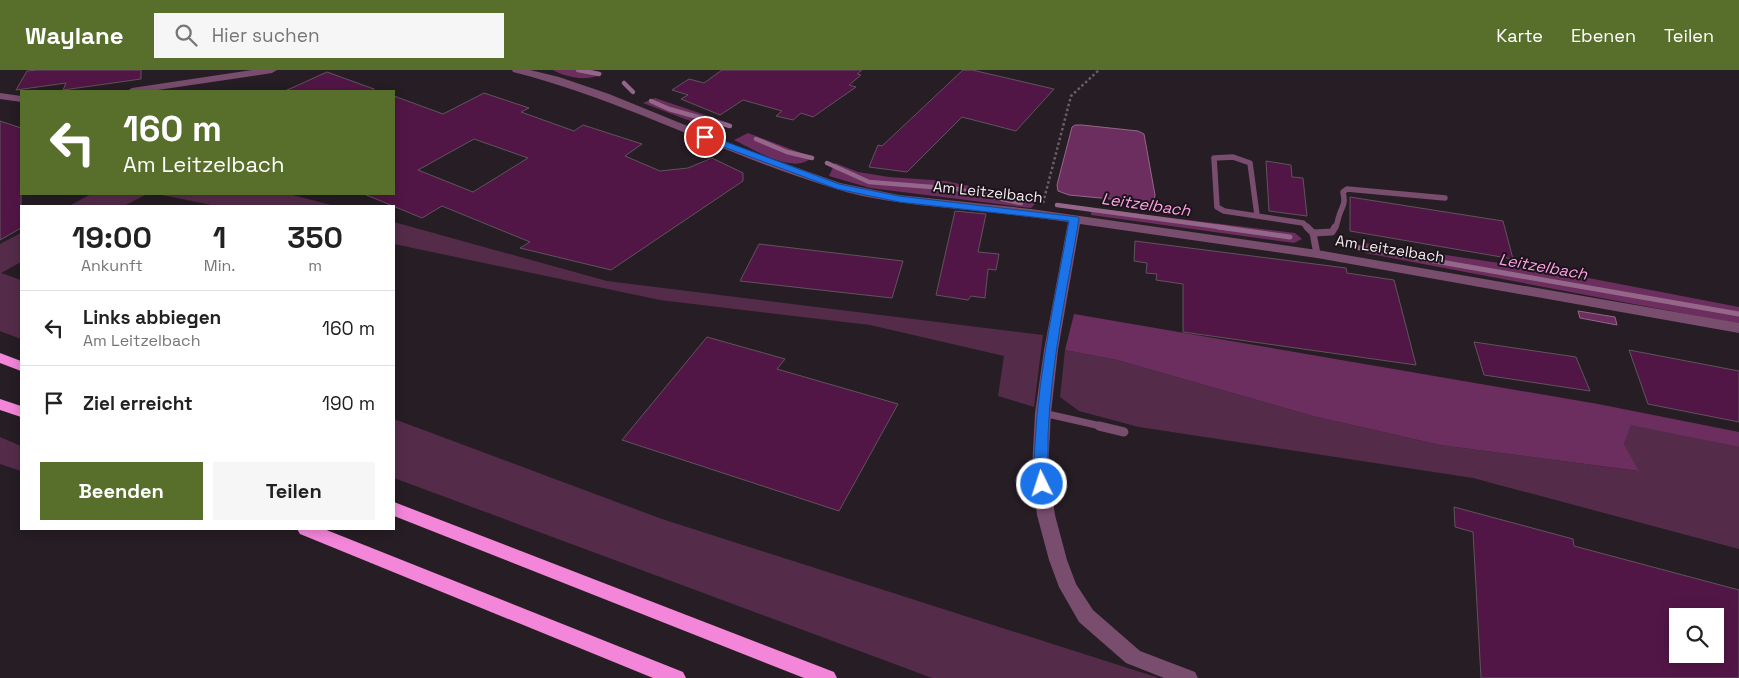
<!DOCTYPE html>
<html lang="de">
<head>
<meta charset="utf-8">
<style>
	:root { --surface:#fff; --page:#f6f6f6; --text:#222; --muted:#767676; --line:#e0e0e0; --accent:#586e2b }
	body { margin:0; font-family:"Space Grotesk",sans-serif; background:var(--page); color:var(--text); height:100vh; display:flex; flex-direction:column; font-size:19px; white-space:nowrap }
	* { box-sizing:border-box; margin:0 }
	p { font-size:16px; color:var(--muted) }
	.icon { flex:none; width:28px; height:28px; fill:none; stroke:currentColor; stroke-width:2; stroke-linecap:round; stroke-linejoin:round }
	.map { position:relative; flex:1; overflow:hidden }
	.drawer { position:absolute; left:20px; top:135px; width:375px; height:325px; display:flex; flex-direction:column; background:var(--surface); border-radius:0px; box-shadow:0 2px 12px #0003 }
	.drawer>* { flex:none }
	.banner { position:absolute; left:20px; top:20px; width:375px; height:105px; border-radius:0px; box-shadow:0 2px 12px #0003; background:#586e2b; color:#fff; overflow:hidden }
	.buttons { position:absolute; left:1669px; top:538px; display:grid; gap:10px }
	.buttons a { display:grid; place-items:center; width:55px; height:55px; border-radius:0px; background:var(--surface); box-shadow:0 2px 12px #0003; font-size:25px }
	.pin { position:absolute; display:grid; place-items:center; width:42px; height:42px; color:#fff; margin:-21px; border:2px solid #fff; border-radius:50%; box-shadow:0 1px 5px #0007 }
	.me { position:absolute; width:55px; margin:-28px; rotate:356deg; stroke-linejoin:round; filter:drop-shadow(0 0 4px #0008) }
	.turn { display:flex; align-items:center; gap:18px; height:105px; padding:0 20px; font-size:22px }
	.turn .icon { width:65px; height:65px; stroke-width:2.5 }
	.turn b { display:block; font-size:35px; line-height:42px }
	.eta { display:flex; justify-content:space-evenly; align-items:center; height:85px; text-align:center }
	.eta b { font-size:30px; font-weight:700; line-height:35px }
	.button { display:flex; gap:10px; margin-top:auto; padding:10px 20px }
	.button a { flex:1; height:58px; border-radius:0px; background:var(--accent); color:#fff; font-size:20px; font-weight:700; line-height:58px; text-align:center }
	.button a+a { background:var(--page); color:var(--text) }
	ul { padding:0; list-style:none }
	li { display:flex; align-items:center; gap:15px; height:75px; padding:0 20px; border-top:1px solid var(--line) }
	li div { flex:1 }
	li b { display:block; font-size:19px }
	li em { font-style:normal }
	header { display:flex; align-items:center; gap:30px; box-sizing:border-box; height:70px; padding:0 25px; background:var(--accent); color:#fff }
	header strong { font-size:24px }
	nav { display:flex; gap:28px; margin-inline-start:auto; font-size:18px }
	.search { width:350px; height:45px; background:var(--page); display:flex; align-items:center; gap:12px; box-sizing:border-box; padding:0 18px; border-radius:0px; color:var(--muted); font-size:19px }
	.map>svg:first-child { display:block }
</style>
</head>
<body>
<header>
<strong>Waylane</strong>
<div class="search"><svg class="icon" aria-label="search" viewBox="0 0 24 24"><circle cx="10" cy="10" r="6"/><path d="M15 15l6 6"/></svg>Hier suchen</div>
<nav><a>Karte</a><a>Ebenen</a><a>Teilen</a></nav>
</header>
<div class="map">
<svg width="1739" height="608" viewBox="0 0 1739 608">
	<rect width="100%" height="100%" fill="#271d24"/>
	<g fill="#542c4a">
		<path d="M 91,124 L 147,124 L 124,136 L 69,136 Z"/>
		<path d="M 157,124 L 289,124 L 335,136 L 216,136 Z"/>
		<path d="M 394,152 L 607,211 L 1043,265 L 1034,337 L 998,326 L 1004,286 L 870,255 L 660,230 L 394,174 Z"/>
		<path d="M 21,163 L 21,192 L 1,203 L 21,210 L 21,269 L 0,261 L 0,174 Z"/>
		<path d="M 1065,280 L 1117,290 L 1313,346 L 1440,375 L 1638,401 L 1624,374 L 1631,354 L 1739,377 L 1739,479 L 1473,408 L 1139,357 L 1079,341 L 1060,327 Z"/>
		<path d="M 394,349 L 662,449 L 1159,608 L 932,608 L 394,408 Z"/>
		<path d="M 0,367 L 21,376 L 21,401 L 0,394 Z"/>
	</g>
	<g fill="#6b2e5e">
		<path d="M 553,0 L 592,0 L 603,3 C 590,12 566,8 553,0 Z"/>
		<path d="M 655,28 L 729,53 L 714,60 L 643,33 Z"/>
		<path d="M 748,63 L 812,87 C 795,106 753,79 734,70 Z"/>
		<path d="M 835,93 L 858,102 L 889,107 L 946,111 L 983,119 L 1036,126 L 1039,130 L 1031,138 L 870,118 L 829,106 Z"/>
		<path d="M 1091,138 L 1295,163 L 1302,169 L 1294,173 L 1091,145 Z"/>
		<path d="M 1365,173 L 1547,200 L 1739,237 L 1739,254 L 1365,183 Z"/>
		<path d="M 1074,244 L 1598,334 L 1739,362 L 1739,377 L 1631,355 L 1624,374 L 1639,401 L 1440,375 L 1313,346 L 1117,290 L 1065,280 Z"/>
	</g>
	<g fill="#6c2e5e" stroke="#94678a">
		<path d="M 1075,55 L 1082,55 L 1138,61 L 1144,64 L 1155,125 L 1153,133 L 1069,125 L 1058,121 L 1057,115 L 1072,57 Z"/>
		<path d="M 1578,241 L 1615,247 L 1617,255 L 1580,248 Z"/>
	</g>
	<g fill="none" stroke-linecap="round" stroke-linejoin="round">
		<g stroke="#94678a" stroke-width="4.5">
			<path d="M 578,0 L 599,4"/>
			<path d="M 624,13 L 633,22"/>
			<path d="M 651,31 L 669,39 L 730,56"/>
			<path d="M 756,69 L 787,82 L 812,88"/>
			<path d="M 827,93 L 869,112 L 957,119 L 1021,133"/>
			<path d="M 1057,135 L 1227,158"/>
		</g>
		<g stroke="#94678a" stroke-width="5">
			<path d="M 1218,157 L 1290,167"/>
			<path d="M 1343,175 L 1739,244"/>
		</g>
	</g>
	<g fill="#521646" stroke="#5f545c" fill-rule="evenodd">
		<path d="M 37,0 L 141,0 L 141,9 L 63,20 L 66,13 L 16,20 L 27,1 Z"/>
		<path d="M 722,0 L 862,0 L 857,4 L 861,5 L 849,15 L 856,17 L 813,47 L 801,43 L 793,50 L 776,46 L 782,41 L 743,30 L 720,45 L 681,29 L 688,25 L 672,20 L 689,9 L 704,13 Z"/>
		<path d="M 963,0 L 972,0 L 1054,19 L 1016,61 L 962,47 L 907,102 L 869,97 L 878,75 L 882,76 Z"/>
		<path d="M 327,2 L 374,19 L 373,21 L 285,21 Z"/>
		<path d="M 484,23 L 529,38 L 521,42 L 574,61 L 583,55 L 642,74 L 625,86 L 660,101 L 688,98 L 712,88 L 743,103 L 743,111 L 611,200 L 520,178 L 530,172 L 442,136 L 422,148 L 364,124 L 394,124 L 394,26 L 443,44 ZM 474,69 L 528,88 L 473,122 L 418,100 Z"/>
		<path d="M 0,51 L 21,58 L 21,158 L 0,170 Z"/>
		<path d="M 1266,91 L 1291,95 L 1292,107 L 1303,108 L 1307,146 L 1269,141 Z"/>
		<path d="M 1350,127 L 1503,151 L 1513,189 L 1350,161 Z"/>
		<path d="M 955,141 L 986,144 L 978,182 L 999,184 L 996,200 L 988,199 L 985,228 L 971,226 L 968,230 L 936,225 Z"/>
		<path d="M 1135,171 L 1346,198 L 1347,203 L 1394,210 L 1416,295 L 1183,262 L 1183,214 L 1156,210 L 1157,204 L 1146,203 L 1147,193 L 1134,191 Z"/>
		<path d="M 759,174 L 903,191 L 892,228 L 740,211 Z"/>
		<path d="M 707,267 L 785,289 L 777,299 L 898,334 L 839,441 L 622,370 Z"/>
		<path d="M 1474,272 L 1576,287 L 1590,321 L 1484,305 Z"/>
		<path d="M 1629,280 L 1739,301 L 1739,352 L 1648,334 Z"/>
		<path d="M 1454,437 L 1573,469 L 1574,476 L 1739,520 L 1739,608 L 1481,608 L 1473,462 L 1455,457 ZM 1678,546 L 1715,546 L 1715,584 L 1678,584 Z"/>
	</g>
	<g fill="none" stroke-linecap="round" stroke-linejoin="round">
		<path stroke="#696066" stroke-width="2.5" stroke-dasharray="2.5 2.5" stroke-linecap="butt" d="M 1043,133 L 1071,26 L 1099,0"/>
		<g stroke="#794d6e" stroke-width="5.5">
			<path d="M 1257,145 L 1250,93 L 1233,87 L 1214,88 L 1217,137 L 1224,141 L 1303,153 L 1308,158"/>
			<path d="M 1335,158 C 1338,154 1337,151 1339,146 C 1342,135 1346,136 1343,122 L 1347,119 L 1445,128"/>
		</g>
		<g stroke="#794d6e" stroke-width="7">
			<path d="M 1307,157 L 1313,163 L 1317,184"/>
			<path d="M 1313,163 L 1332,162 L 1335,157"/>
			<path d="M 1043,343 L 1105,357"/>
		</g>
		<path stroke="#794d6e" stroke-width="9" d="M 1099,356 L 1124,362"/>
		<g fill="#794d6e" fill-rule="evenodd">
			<path d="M 252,0 L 277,0 L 272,3 L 151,21 L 127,21 L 132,18 Z"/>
			<path d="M 512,0 L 530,0 L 559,7 L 609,24 L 739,77 L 840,113 L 899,125 L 1031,139 L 1317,180 L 1739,253 L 1739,263 L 1317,188 L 1080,154 L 1058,280 L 1051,343 L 1048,399 L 1055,445 L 1067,490 L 1076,514 L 1093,540 L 1140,581 L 1195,602 L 1198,608 L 1164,608 L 1126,593 L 1079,552 L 1059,517 L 1049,490 L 1037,445 L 1032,399 L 1035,343 L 1044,280 L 1068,152 C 1028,146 988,142 948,138 C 910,134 870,130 833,118 C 724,85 624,30 513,2 Z"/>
			<path d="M 0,23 L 21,26 L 21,32 L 0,29 Z"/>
		</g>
		<g fill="#f486da" fill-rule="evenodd">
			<path d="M 0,283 L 21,291 L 21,301 L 0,293 Z"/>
			<path d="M 0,329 L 21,336 L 21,347 L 0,340 Z"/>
			<path d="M 394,432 L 834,602 L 837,608 L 804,608 L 394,446 Z"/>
			<path d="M 297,459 L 324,459 L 683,602 L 686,608 L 653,608 L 300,464 Z"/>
		</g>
	</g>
	<path fill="#1a73e8" stroke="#114b97" d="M 705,64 L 839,114 L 899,126 L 1078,147 L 1079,149 C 1067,220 1051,292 1048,365 C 1048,372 1048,415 1047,418 L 1038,418 C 1031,405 1035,386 1035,373 C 1039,298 1056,224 1069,151 L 899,132 L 837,119 L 702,69 L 701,67 Z"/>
	<g text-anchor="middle" stroke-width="4" stroke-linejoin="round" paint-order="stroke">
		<g font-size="15" fill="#f3ecf0" stroke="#1d141b">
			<text transform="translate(988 122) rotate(6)" y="5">Am Leitzelbach</text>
			<text transform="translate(1390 179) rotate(9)" y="5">Am Leitzelbach</text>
		</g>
		<g font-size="16" font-style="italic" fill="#fda1e6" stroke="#1d141b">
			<text transform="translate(1146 134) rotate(8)" y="6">Leitzelbach</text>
			<text transform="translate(1543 196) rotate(10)" y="6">Leitzelbach</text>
		</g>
	</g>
</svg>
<div class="buttons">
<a><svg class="icon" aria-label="search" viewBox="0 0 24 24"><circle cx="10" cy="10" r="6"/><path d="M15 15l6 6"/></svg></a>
</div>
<div class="pin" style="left:705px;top:67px;background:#d93025"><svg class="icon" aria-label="arrive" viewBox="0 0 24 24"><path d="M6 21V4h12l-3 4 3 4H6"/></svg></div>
<svg class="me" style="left:1042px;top:414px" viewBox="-20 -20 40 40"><circle r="17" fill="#1a73e8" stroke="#fff" stroke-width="3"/><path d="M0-11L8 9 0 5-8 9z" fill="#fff"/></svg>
<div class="banner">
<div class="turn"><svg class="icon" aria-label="left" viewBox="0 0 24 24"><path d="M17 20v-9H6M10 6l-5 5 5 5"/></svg><div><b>160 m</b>Am Leitzelbach</div></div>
</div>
<section class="drawer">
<div class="eta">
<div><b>19:00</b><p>Ankunft</p></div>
<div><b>1</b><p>Min.</p></div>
<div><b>350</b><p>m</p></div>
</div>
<ul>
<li><svg class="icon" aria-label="left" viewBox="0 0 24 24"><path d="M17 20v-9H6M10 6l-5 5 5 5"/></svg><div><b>Links abbiegen</b><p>Am Leitzelbach</p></div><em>160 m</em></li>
<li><svg class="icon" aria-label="arrive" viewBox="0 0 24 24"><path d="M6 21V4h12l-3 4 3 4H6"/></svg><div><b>Ziel erreicht</b></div><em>190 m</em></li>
</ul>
<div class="button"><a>Beenden</a><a>Teilen</a></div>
</section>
</div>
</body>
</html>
